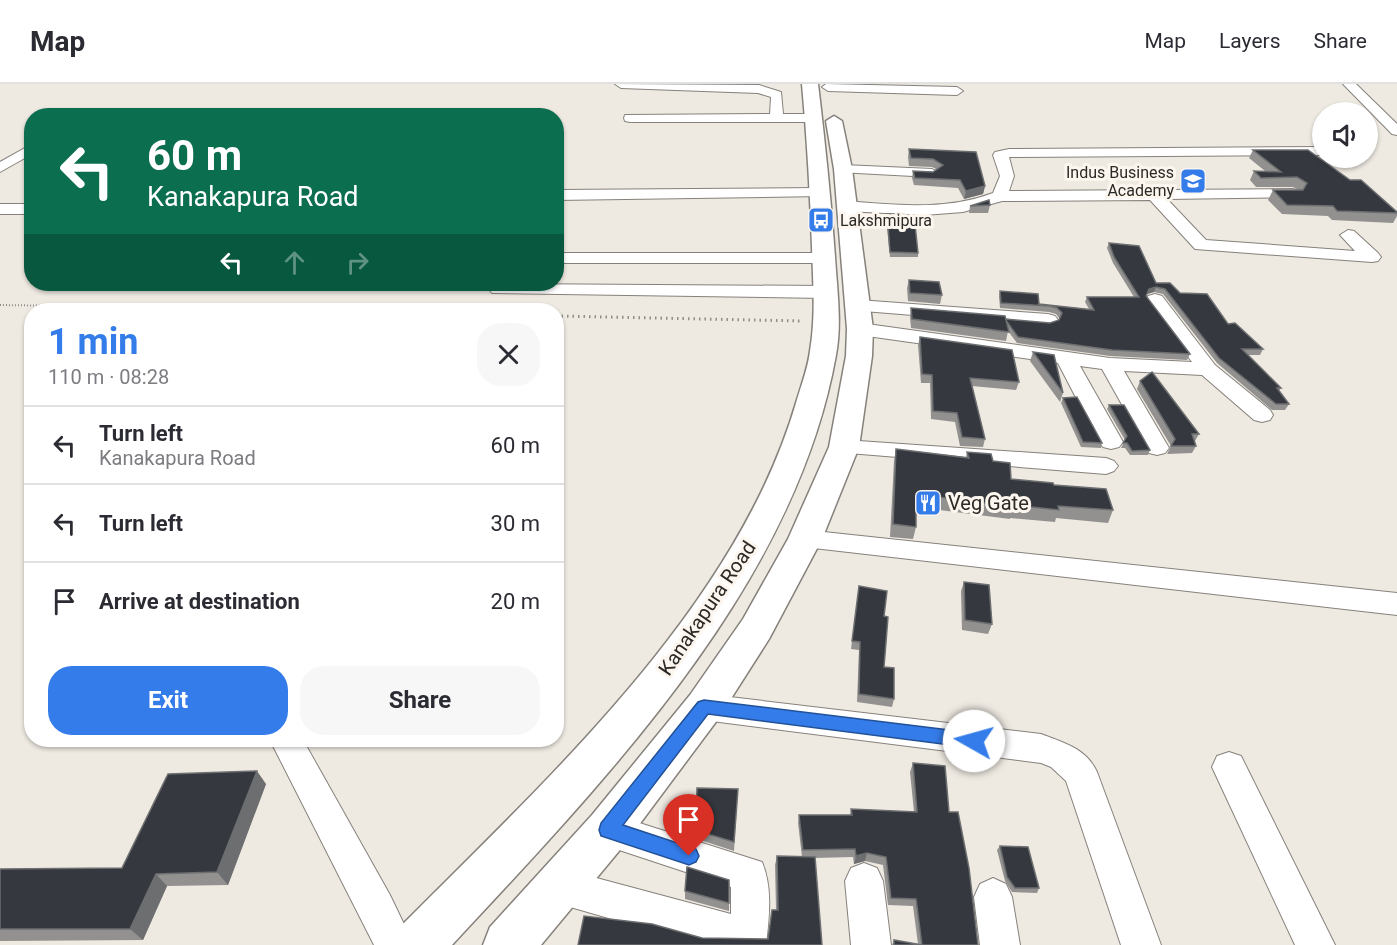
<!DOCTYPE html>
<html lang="en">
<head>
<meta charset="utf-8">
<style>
	:root { --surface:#fff; --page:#f7f7f7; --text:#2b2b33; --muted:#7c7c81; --line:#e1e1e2; --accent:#347ce9 }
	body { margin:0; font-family:Roboto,sans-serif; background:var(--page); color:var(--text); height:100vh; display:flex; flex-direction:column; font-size:22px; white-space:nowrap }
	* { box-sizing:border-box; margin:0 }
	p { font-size:20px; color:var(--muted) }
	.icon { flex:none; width:33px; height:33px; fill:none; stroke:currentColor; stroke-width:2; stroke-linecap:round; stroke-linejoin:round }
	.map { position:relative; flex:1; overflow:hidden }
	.sheet { position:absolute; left:24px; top:219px; width:540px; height:444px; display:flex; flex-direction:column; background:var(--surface); border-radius:24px; box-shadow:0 2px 4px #0004 }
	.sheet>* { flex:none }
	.guide { position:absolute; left:24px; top:24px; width:540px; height:183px; border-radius:24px; box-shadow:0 2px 4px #0004; background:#0b6e4f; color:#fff; overflow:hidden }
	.controls { position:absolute; left:1312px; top:18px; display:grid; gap:12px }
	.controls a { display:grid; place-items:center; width:66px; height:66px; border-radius:50%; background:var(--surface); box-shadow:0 2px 4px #0004; font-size:30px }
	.pin { position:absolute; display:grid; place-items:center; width:51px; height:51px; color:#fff; margin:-62px -26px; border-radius:50% 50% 50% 0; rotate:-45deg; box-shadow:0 0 6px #0007 }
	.pin .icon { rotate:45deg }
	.me { position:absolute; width:66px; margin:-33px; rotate:277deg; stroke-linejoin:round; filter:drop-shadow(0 0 4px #0008) }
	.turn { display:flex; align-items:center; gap:21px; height:126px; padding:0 24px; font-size:27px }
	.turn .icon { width:78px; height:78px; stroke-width:2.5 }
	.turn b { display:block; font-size:42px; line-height:51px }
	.lanes { display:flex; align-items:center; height:57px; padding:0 24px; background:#0003; justify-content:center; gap:30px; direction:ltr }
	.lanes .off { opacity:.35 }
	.round { display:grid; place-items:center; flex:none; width:63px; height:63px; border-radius:24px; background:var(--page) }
	.head { display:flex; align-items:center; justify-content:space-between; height:102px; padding:0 24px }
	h1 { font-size:36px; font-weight:700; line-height:45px; color:var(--accent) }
	.action { display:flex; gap:12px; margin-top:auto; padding:12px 24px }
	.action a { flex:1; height:69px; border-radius:24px; background:var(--accent); color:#fff; font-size:24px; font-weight:700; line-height:69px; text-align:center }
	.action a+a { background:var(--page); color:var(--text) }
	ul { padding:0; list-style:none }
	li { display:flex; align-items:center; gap:18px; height:78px; padding:0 24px; border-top:2px solid var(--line) }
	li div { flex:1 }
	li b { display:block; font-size:22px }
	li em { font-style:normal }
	header { display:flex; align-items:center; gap:36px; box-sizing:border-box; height:84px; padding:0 30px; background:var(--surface); border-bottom:2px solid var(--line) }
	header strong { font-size:28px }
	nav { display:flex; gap:33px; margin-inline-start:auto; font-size:21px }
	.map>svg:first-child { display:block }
</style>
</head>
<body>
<header>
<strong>Map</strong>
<nav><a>Map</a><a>Layers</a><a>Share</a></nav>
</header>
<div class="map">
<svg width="1397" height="861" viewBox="0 0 1397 861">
	<rect width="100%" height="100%" fill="#eee9e1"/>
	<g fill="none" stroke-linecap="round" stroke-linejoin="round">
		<defs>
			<g id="minor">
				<path d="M 615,0 L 759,1 L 781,8 L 783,30 L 814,30 L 820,34 L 814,38 L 630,38 L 625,37 L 624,34 L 625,31 L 770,30 L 771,13 L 758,9 L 621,4 Z"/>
				<path d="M 826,0 L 957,3 L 963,7 L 957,11 L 828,7 L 822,3 Z"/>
				<path d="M 1343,0 L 1356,0 L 1397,40 L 1397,51 L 1392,50 Z"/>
				<path d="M 32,60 L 32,70 L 0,88 L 0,78 Z"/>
				<path d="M 1323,63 L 1323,71 L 1009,73 L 1014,92 L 1009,107 L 1293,105 L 1298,107 L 1301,110 L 1298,113 L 1167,115 L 1206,156 L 1355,167 L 1340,151 L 1348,146 L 1354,147 L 1378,169 L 1381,173 L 1378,177 L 1372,178 L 1195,165 L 1150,116 L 1002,117 L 963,128 L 924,131 L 846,127 L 838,122 L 846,117 C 896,121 945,127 993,109 L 1000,92 L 993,71 L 995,68 L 1009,65 Z"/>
				<path d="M 843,81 L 932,85 L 939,89 L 932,93 L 838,88 L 836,85 Z"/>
				<path d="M 819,104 L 827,109 L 824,112 L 556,116 L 556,106 Z"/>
				<rect x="0" y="120" width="32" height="10"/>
				<path d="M 556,169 L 823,169 L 829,170 L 832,174 L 829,178 L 823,179 L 556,179 Z"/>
				<path d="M 498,200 L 825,202 L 832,204 L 834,208 L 832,212 L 825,214 L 492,209 L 489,205 L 492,201 Z"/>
				<path d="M 1155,210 L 1162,212 L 1215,281 L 1270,326 L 1273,331 L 1270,336 L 1262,338 L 1254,336 L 1202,291 L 1124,287 L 1169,364 L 1165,369 L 1157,371 L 1149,369 L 1102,285 L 1080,282 L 1123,358 L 1119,363 L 1111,365 L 1103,363 L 1099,358 L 1058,279 L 860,251 L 853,249 L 850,245 L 853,241 L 860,239 L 1110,274 L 1192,278 L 1146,216 L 1148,212 Z"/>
				<path d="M 858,216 L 1048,230 L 1055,232 L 1058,236 L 1055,240 L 1048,242 L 851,226 L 849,222 L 851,218 Z"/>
				<path d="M 844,356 L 1106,374 L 1114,377 L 1118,382 L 1114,387 L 1106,390 L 836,368 L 832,363 L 836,358 Z"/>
				<path d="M 805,446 L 1397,509 L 1397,531 L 796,462 L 792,455 L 796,448 Z"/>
				<path d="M 704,610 L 1041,650 C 1064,659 1086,664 1097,688 L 1161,861 L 1121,861 L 1066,697 L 1051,683 L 1041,679 L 704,636 L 693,632 L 688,623 L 693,614 Z"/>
				<path d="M 270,656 L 303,656 L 390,811 L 414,861 L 374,861 Z"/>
				<path d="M 1229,668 L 1241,672 L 1335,861 L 1295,861 L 1212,683 L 1217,672 Z"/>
				<path d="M 608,729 L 762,778 C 773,805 769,833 766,861 L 702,861 L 546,816 L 540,803 L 546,790 L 559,784 L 731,830 L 731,803 L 595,758 L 590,746 L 595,734 Z"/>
				<path d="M 864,779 L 877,784 L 883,797 L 891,861 L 851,861 L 845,797 L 851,784 Z"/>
				<path d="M 993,794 L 1006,800 L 1012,813 L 1020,861 L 980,861 L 974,813 L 980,800 Z"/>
			</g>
			<g id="highway">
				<path d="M 802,0 L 818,0 C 825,58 831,115 835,173 C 837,205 842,239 836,271 C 795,502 606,695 452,861 L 393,861 L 400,843 C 547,695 736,524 796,319 C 801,302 808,284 810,267 C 816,232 813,198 812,163 C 810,108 807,54 802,0 Z"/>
				<path d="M 834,32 L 842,37 L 852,85 L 873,245 L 872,272 L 859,363 L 822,455 L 769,555 L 718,635 L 624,761 L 541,861 L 483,861 L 490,843 L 592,731 L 690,611 L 743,535 L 788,455 L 829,363 L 846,272 L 847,245 L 834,85 L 826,37 Z"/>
			</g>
		</defs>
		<use href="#minor" stroke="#86817b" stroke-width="2"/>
		<use href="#highway" stroke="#86817b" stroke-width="3"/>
		<path stroke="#908d87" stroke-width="2" stroke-dasharray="1 2" stroke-linecap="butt" d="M 0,221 L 334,226"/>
		<path stroke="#908d87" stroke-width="3" stroke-dasharray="1.5 4" stroke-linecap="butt" d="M 556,232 L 802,237"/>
		<use href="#minor" fill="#fff" fill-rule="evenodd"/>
		<use href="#highway" fill="#fff" fill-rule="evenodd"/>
	</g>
	<g fill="#929190">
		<path d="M 909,65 L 976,68 L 985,102 L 983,110 L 964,115 L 958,104 L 914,101 L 912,94 L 913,87 L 933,88 L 936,85 L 932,83 L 909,82 L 908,73 Z"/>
		<path d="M 1253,66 L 1350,96 L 1397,128 L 1397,132 L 1393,139 L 1332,136 L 1328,132 L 1282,130 L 1268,116 L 1273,106 L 1298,106 L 1293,103 L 1256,103 L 1250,96 L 1254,87 L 1265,87 L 1249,74 Z"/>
		<path d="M 990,121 L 988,129 L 969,129 L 970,122 Z"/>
		<path d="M 887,130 L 918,169 L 918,173 L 890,173 L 886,134 Z"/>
		<path d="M 1109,159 L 1156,199 L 1180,209 L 1228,240 L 1263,265 L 1260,271 L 1248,271 L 1281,304 L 1279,307 L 1289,320 L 1285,326 L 1272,326 L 1217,279 L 1163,210 L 1154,208 L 1147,210 L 1146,212 L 1190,270 L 1187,276 L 1110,272 L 1017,259 L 1008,247 L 1006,257 L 911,244 L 910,233 L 911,224 L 1006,235 L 1050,239 L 1059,236 L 1059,234 L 1056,230 L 1049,228 L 1000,224 L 999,212 L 1000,207 L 1039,220 L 1089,225 L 1085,218 L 1087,213 L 1134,213 L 1113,179 L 1107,164 Z"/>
		<path d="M 909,196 L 942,211 L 940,220 L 908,217 L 907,204 Z"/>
		<path d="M 920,253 L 1019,298 L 1016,306 L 972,302 L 985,355 L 983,363 L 960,362 L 955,338 L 931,335 L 930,299 L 921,299 L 918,261 Z"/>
		<path d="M 1033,268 L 1063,309 L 1060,318 L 1030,277 Z"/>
		<path d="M 1140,297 L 1199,350 L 1195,357 L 1194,357 L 1196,362 L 1192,369 L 1167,370 L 1171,362 L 1137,305 Z"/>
		<path d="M 1063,314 L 1102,359 L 1101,364 L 1081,363 L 1061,319 Z"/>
		<path d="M 1109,321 L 1150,366 L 1148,371 L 1130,371 L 1125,364 L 1121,364 L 1125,356 L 1107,325 Z"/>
		<path d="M 896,365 L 966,373 L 967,368 L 993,377 L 1011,395 L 1054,401 L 1113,426 L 1108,439 L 1056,434 L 1055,438 L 1010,434 L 1010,435 L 916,423 L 916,443 L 913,455 L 890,453 L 894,377 Z"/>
		<path d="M 964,498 L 992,540 L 988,550 L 962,546 L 961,507 Z"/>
		<path d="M 859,502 L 884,532 L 884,583 L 894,615 L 892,623 L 857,618 L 859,566 L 851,565 Z"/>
		<path d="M 913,679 L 949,728 L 978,861 L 892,861 L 894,856 L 918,860 L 913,822 L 888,821 L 883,781 L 865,777 L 854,780 L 853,773 L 815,774 L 822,861 L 702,854 L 768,855 L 776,826 L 775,781 L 777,772 L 802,773 L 798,739 L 799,731 L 850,731 L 851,725 L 914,728 L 910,688 Z"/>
		<path d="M 266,700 L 228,801 L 167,802 L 143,856 L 0,857 L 0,785 L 122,784 Z"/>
		<path d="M 738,705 L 734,767 L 691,753 L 691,745 Z"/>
		<path d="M 1000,762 L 1039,804 L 1037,809 L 1012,808 L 1005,797 L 997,766 Z"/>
		<path d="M 685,807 L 729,819 L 729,827 L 685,815 Z"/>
	</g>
	<g fill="#6c6e70">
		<path d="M 985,102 L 983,110 L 964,115 L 966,107 Z"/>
		<path d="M 1156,203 L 1154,208 L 1147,210 L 1149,205 Z"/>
		<path d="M 257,687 L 266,700 L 228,801 L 217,788 Z"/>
		<path d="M 867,769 L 865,777 L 854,780 L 856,772 Z"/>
		<path d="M 156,790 L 167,802 L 143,856 L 130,845 Z"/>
	</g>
	<g fill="#35393f" stroke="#6c6e70" stroke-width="1.5">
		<path d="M 909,65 L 976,68 L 985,102 L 966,107 L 960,96 L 915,94 L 913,87 L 933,88 L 943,81 L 933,75 L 911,74 Z"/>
		<path d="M 1253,66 L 1308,66 L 1350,96 L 1361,96 L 1397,128 L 1397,129 L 1337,127 L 1333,122 L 1287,121 L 1273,106 L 1303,106 L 1307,99 L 1297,93 L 1261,94 L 1254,87 L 1281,88 Z"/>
		<path d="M 989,116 L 990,121 L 970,122 Z"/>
		<path d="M 887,130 L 914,131 L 918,169 L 890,168 Z"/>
		<path d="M 1109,159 L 1139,162 L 1156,199 L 1170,199 L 1180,209 L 1207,210 L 1228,240 L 1235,239 L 1263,265 L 1242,265 L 1281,304 L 1277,304 L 1289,320 L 1276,320 L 1219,274 L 1165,205 L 1156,203 L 1149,205 L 1146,212 L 1190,270 L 1112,266 L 1018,253 L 1005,235 L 1050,239 L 1059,236 L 1062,229 L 1057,224 L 1050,222 L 1001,219 L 1000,207 L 1038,210 L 1039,220 L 1094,226 L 1087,213 L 1139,213 L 1114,173 Z"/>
		<path d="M 909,196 L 939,198 L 942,211 L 910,209 Z"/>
		<path d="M 911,224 L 1005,232 L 1009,248 L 912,235 Z"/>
		<path d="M 920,253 L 1012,266 L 1019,298 L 970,294 L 985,355 L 962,353 L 957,329 L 933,327 L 932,291 L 922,290 Z"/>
		<path d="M 1033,268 L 1054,271 L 1063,309 Z"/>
		<path d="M 1152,288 L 1199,350 L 1192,350 L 1196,362 L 1171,362 L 1175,355 L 1140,297 Z"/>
		<path d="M 1077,313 L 1102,359 L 1083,358 L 1063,314 Z"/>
		<path d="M 1109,321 L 1124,321 L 1150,366 L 1132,367 L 1127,359 L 1123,359 L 1127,352 Z"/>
		<path d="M 896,365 L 969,374 L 967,368 L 991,370 L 993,377 L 1010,379 L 1011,395 L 1053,399 L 1054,401 L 1106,405 L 1113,426 L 1058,422 L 1059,426 L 1014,421 L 1014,423 L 916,410 L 916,443 L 893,440 Z"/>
		<path d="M 964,498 L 989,501 L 992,540 L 965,536 Z"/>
		<path d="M 859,502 L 887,507 L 884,532 L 888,533 L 884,583 L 894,584 L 894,615 L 859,610 L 860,558 L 852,557 Z"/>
		<path d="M 913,679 L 945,682 L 949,728 L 958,728 L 969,784 L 978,861 L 894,861 L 894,856 L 922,861 L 916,815 L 891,814 L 886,773 L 867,769 L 856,772 L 855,765 L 803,766 L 799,731 L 852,731 L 851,725 L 917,728 Z"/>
		<path d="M 257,687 L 217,788 L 156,790 L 130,845 L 0,845 L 0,785 L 122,784 L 168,690 Z"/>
		<path d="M 697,704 L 738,705 L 734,758 L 691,745 L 696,740 Z"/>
		<path d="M 1000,762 L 1028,763 L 1039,804 L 1015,804 L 1007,793 Z"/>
		<path d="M 777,772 L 815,773 L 822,861 L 578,861 L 584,832 L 652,840 L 702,854 L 768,855 L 772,826 L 778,826 Z"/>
		<path d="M 687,783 L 729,796 L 729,819 L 685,807 Z"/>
	</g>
	<path fill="#347ce9" stroke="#225197" stroke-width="1.5" d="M 704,616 L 974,649 L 980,651 L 983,657 L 980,662 L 974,664 L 708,630 L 623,741 L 696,765 L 699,772 L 696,778 L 689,781 L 601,752 L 599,746 L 601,739 L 698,618 Z"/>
	<defs>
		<symbol id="university-square" viewBox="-11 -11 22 22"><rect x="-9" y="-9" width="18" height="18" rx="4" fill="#347ce9" stroke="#fcf6ef"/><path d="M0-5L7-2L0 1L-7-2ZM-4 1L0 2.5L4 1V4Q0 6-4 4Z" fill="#fff"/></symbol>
		<symbol id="bus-square" viewBox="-11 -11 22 22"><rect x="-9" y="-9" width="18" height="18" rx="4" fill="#347ce9" stroke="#fcf6ef"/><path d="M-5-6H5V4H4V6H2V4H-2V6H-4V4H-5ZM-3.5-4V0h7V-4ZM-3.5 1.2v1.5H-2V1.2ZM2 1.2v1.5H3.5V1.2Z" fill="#fff"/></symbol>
		<symbol id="restaurant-square" viewBox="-11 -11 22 22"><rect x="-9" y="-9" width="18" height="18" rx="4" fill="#347ce9" stroke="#fcf6ef"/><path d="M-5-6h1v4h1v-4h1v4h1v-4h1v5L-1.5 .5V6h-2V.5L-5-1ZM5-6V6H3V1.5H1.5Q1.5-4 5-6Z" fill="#fff"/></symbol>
	</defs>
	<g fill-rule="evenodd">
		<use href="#university-square" x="1178" y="82" width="30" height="30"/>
		<use href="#bus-square" x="806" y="121" width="30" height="30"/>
		<use href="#restaurant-square" x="913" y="404" width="30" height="30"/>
	</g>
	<g text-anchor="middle" stroke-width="6" stroke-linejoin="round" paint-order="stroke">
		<g font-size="16" fill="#2c2a27" stroke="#fcf6ef" text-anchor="end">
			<text x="1174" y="94">Indus Business<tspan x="1174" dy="18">Academy</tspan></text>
			<text x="840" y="142" text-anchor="start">Lakshmipura</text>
		</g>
		<g font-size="20" fill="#2c2a27" stroke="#fcf6ef" text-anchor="start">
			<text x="948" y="426">Veg Gate</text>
		</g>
		<g font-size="20" fill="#2c2a27" stroke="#fcf6ef">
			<text transform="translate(707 524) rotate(-56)" y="7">Kanakapura Road</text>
		</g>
	</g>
</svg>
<div class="controls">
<a><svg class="icon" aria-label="sound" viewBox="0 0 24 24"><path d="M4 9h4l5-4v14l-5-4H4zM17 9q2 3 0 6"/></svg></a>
</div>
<div class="pin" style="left:689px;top:772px;background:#d93025"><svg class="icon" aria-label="arrive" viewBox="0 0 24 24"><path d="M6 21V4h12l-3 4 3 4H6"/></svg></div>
<svg class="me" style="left:974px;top:657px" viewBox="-20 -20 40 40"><circle r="19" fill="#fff"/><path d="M0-13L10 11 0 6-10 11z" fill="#347ce9"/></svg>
<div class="guide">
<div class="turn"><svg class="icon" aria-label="left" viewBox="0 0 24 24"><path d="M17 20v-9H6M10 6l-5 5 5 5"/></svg><div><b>60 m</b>Kanakapura Road</div></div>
<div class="lanes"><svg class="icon" aria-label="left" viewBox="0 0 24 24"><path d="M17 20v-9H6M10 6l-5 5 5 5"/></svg><svg class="icon off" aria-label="ahead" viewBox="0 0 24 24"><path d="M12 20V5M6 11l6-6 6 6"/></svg><svg class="icon off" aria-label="right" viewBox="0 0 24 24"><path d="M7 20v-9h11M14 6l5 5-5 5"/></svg></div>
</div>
<section class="sheet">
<div class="head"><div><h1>1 min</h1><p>110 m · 08:28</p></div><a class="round"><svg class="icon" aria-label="close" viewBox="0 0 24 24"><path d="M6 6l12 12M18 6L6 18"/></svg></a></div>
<ul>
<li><svg class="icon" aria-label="left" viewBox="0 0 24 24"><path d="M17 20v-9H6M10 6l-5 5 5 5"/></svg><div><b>Turn left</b><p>Kanakapura Road</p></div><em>60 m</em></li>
<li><svg class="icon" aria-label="left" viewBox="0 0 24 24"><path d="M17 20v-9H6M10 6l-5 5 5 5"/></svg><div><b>Turn left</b></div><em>30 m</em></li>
<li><svg class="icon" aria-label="arrive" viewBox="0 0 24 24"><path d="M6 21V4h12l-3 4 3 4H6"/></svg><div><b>Arrive at destination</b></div><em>20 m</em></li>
</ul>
<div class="action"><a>Exit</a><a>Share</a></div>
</section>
</div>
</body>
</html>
